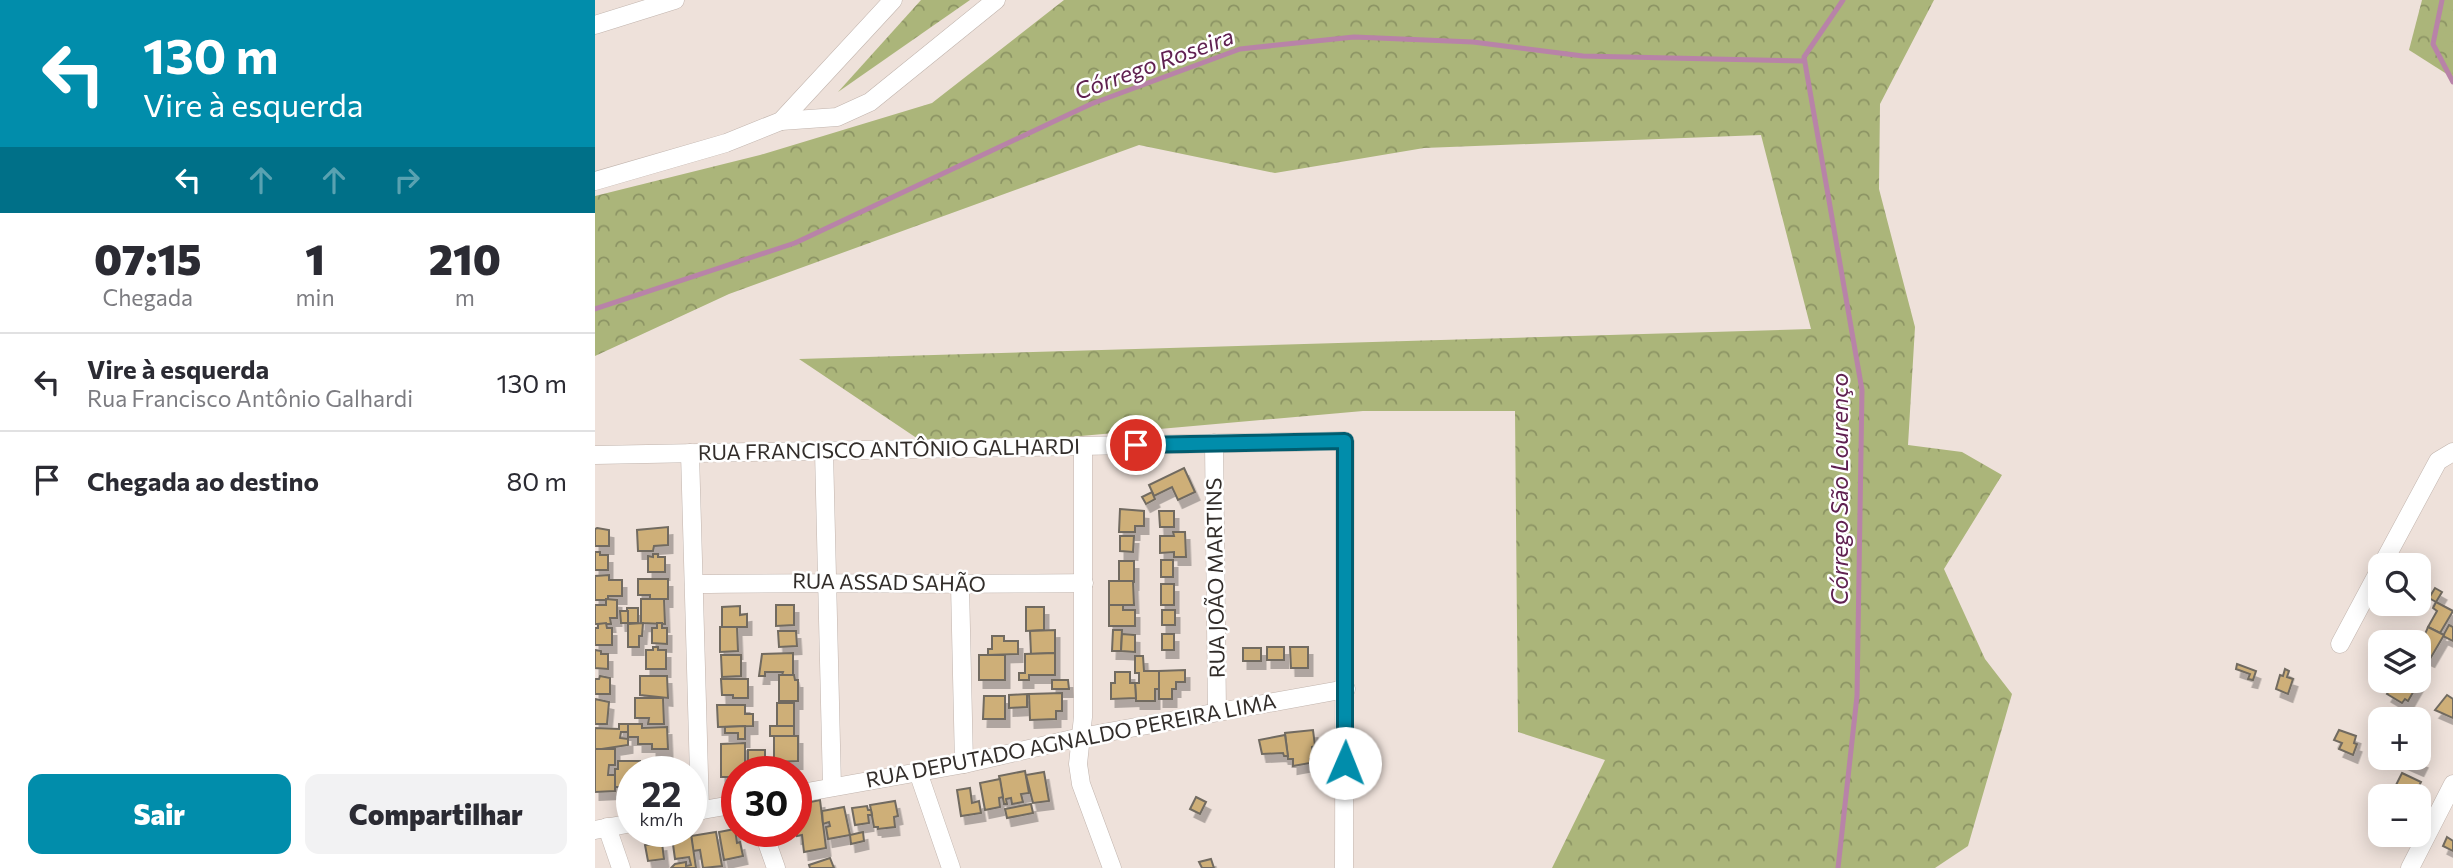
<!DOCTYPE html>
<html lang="pt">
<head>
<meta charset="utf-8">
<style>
	:root { --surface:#fff; --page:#f2f2f3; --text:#2b2b33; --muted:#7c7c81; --line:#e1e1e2; --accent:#018dab }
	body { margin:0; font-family:Commissioner,sans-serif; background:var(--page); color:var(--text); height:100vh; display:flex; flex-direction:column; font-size:26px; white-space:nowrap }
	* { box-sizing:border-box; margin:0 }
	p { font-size:23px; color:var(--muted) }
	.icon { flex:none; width:38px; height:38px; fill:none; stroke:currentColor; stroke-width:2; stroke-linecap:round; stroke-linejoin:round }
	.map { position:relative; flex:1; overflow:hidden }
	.sheet { display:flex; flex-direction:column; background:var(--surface); width:595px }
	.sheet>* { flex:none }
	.top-card { background:#018dab; color:#fff; overflow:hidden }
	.controls { position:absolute; left:1773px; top:553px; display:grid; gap:14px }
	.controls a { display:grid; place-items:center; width:63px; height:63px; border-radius:14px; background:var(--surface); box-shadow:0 4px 18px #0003; font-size:35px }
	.speed { position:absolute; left:21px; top:756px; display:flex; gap:14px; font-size:35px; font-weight:700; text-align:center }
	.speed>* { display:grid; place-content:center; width:91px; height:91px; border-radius:50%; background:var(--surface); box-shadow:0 4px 18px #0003; line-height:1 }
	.speed small { font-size:18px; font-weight:400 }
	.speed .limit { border:10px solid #d22; background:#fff; color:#111 }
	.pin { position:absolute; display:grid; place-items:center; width:60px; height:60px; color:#fff; margin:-30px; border:4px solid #fff; border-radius:50%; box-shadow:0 2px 7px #0007 }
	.me { position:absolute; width:77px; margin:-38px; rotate:1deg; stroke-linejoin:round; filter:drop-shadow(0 0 5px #0008) }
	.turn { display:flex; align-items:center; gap:24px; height:147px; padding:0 28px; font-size:32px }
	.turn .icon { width:91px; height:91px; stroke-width:2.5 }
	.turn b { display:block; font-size:49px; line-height:60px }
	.lanes { display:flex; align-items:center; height:66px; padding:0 28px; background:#0003; justify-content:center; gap:35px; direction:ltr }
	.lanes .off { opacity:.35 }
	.eta { display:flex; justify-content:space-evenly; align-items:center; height:119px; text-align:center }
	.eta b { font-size:42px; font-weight:800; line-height:49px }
	.button { display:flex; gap:14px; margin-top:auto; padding:14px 28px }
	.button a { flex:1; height:80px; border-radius:14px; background:var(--accent); color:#fff; font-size:28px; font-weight:800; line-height:80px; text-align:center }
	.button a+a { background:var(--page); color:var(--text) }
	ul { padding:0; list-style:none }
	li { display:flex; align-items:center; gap:21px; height:98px; padding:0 28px; border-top:2px solid var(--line) }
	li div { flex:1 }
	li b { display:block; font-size:26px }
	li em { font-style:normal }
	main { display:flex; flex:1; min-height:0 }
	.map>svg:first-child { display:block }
</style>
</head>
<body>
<main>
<section class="sheet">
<div class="top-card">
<div class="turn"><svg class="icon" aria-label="left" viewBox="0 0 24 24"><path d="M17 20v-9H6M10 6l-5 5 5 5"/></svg><div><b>130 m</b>Vire à esquerda</div></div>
<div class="lanes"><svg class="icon" aria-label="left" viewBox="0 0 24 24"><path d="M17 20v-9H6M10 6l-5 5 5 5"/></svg><svg class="icon off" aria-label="ahead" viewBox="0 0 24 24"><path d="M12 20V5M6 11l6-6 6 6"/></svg><svg class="icon off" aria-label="ahead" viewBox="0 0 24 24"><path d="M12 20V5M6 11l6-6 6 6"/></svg><svg class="icon off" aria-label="right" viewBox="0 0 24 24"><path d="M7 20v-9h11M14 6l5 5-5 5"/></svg></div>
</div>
<div class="eta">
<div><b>07:15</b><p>Chegada</p></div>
<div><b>1</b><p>min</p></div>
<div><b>210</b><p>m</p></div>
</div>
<ul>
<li><svg class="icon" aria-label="left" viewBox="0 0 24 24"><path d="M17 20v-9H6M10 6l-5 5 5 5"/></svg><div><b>Vire à esquerda</b><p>Rua Francisco Antônio Galhardi</p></div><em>130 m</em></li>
<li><svg class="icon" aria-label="arrive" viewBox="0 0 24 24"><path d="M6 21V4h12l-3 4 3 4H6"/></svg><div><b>Chegada ao destino</b></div><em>80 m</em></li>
</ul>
<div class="button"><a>Sair</a><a>Compartilhar</a></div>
</section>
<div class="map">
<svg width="1858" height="868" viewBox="0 0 1858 868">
	<defs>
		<pattern id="forest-crowns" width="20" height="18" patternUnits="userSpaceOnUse" patternTransform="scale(1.75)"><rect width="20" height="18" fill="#abb57a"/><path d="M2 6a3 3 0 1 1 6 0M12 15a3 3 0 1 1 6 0" fill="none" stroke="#8c9464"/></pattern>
		<filter id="shadow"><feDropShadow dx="4.5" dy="8" stdDeviation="0" flood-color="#0004"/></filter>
	</defs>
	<rect width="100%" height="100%" fill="#eee1da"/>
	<g fill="url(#forest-crowns)">
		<path d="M 326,0 L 375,0 L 243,92 Z"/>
		<path d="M 469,0 L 1339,0 L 1285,104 L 1284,189 L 1320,327 L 1313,445 L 1367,452 L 1407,475 L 1349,569 L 1390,659 L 1417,694 L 1373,846 L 1340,868 L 957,868 L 1010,760 L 923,732 L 920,411 L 768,411 L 338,449 L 204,359 L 1216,329 L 1166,135 L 829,148 L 680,173 L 544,145 L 134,294 L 0,356 L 0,196 L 165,155 L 337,103 Z"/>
		<path d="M 1827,0 L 1858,0 L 1858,78 L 1814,50 Z"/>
	</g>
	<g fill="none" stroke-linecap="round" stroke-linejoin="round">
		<g stroke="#b883a8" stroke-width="5">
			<path d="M 1847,0 L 1838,44 L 1858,82"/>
			<path d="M 0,309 L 200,243 L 496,104 L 645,49 L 759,37 L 878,42 L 988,56 L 1209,61"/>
			<path d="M 1243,868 L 1262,696 L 1267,390 L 1209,57 L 1248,0"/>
		</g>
	</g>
	<g fill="#ceaf78" stroke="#716b61" stroke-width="2" filter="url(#shadow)">
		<path d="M 589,468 L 600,492 L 583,500 L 577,487 L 559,496 L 554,485 Z"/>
		<path d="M 557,492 L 560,499 L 551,504 L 547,497 Z"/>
		<path d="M 525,509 L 549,511 L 549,526 L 540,526 L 540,532 L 524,532 Z"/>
		<path d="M 564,511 L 579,511 L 579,527 L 565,527 Z"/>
		<path d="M 73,527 L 73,545 L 59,546 L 58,551 L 43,551 L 42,530 Z"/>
		<path d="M 2,528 L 14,530 L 14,546 L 0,546 L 0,529 Z"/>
		<path d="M 578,532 L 590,532 L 591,557 L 579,557 L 579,552 L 565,553 L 565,536 L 579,536 Z"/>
		<path d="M 525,536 L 539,536 L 538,552 L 525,551 Z"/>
		<path d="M 0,552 L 5,552 L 5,555 L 13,555 L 13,570 L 0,570 Z"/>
		<path d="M 58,554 L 63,554 L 63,557 L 70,557 L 70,572 L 53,572 L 53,556 L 58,557 Z"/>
		<rect x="566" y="560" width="12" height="17"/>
		<path d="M 524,561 L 539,561 L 539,582 L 524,581 Z"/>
		<path d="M 14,575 L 14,580 L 27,580 L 27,596 L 13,596 L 13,600 L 0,600 L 0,576 Z"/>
		<path d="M 43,579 L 73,579 L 73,599 L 55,599 L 55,595 L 43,595 Z"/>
		<path d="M 514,581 L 538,581 L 539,605 L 514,605 Z"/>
		<rect x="566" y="584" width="13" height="21"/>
		<path d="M 1840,588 L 1847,592 L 1841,602 L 1834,598 Z"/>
		<path d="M 11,599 L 22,600 L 22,618 L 15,618 L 16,624 L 0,624 L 0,605 L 11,605 Z"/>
		<path d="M 46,599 L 69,599 L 70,624 L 46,623 Z"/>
		<path d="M 1841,602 L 1858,611 L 1845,633 L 1833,627 L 1842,611 L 1838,608 Z"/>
		<path d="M 181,605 L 199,605 L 199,625 L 181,626 Z"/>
		<path d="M 514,605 L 528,605 L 528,610 L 540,610 L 540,626 L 514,626 Z"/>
		<path d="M 145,606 L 145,615 L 152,614 L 152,627 L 127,627 L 127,607 Z"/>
		<path d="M 431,607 L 449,607 L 449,630 L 431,631 Z"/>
		<rect x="32" y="608" width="11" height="15"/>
		<rect x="567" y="610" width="13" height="15"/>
		<path d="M 25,611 L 33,611 L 33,623 L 26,623 Z"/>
		<path d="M 11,623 L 12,628 L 17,628 L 17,645 L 0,645 L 0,628 L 3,628 L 3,624 Z"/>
		<path d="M 48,623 L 47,636 L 44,636 L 44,647 L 33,647 L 33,624 Z"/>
		<path d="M 62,623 L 67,623 L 67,628 L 72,628 L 72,644 L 57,643 L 57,628 L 62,628 Z"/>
		<path d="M 1854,625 L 1858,627 L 1858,641 L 1848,636 Z"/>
		<path d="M 125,627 L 142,627 L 143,651 L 125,652 Z"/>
		<path d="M 1833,627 L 1849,635 L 1835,659 L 1827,655 L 1829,651 L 1824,648 Z"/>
		<path d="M 460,630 L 460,653 L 436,654 L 435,631 Z"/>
		<path d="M 518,630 L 527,630 L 526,651 L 517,651 Z"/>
		<path d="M 183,631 L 201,631 L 202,646 L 184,647 Z"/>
		<path d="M 527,634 L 540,635 L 540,652 L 526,651 Z"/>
		<rect x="567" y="634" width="12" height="16"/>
		<path d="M 397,636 L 409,636 L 409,641 L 423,641 L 423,654 L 393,655 L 393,649 L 397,649 Z"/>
		<path d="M 58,647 L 63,647 L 63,650 L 71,650 L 71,669 L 51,669 L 51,650 L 58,650 Z"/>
		<rect x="672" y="647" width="17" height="13"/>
		<path d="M 695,647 L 713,647 L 713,668 L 696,668 Z"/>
		<rect x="648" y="648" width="18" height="13"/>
		<path d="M 0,650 L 6,651 L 6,654 L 13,654 L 13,669 L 0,668 Z"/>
		<path d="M 198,653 L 198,675 L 187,675 L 188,672 L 170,672 L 170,676 L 164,676 L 167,654 Z"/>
		<path d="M 460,653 L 460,675 L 434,675 L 434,680 L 424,680 L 424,673 L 430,673 L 430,654 Z"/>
		<path d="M 126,655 L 146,655 L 146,676 L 127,677 Z"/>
		<rect x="384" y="655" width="26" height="25"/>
		<path d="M 540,656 L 548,656 L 549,671 L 564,671 L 564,689 L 560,689 L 560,701 L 541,701 L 540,683 L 544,683 L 544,673 L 540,673 Z"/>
		<path d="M 1642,664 L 1661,671 L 1658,680 L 1653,679 L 1655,674 L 1641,669 Z"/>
		<path d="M 1690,669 L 1694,671 L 1692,677 L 1698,679 L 1693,694 L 1681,689 L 1685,675 L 1688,676 Z"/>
		<path d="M 590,670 L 590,682 L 581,682 L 581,689 L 577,689 L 577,699 L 564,699 L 564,671 Z"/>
		<path d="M 520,672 L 535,672 L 535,683 L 540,683 L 541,698 L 516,699 L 516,683 L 520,683 Z"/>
		<path d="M 184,675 L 199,675 L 200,680 L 203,680 L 203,701 L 184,701 Z"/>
		<path d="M 5,676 L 15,678 L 15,694 L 0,694 L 0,679 L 4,679 Z"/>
		<path d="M 45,676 L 72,676 L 73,698 L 45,695 Z"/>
		<path d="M 126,679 L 153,679 L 153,698 L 138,698 L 138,695 L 127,695 Z"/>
		<path d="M 457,680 L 473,680 L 474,689 L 457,689 Z"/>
		<path d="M 1800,681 L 1824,682 L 1813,701 L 1810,699 L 1807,703 L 1792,694 Z"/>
		<path d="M 467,693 L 467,711 L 461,711 L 461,719 L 435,720 L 434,694 Z"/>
		<path d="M 432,694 L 432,707 L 414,708 L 414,695 Z"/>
		<path d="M 1852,695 L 1858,699 L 1858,718 L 1840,710 Z"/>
		<path d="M 389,696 L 410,696 L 410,719 L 388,719 Z"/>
		<path d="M 40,698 L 68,698 L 69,724 L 53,724 L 54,718 L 40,718 Z"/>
		<path d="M 0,699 L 14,702 L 12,724 L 0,724 Z"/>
		<rect x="182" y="703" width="17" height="23"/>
		<path d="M 122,705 L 150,705 L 150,714 L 158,714 L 158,726 L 123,727 Z"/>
		<path d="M 24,724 L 33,724 L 33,732 L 26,732 L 25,738 L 33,739 L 33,745 L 0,750 L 0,728 L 24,729 Z"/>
		<path d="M 33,724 L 47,724 L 47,728 L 72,727 L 73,749 L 57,749 L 57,744 L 43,744 L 43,737 L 33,737 Z"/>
		<path d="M 150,726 L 150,739 L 143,739 L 143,733 L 130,733 L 130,727 Z"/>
		<rect x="175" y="726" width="24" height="10"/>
		<path d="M 718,730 L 720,746 L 717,747 L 718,759 L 715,759 L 715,763 L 698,766 L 698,759 L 693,759 L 690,733 Z"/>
		<path d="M 1744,730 L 1761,736 L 1759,743 L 1762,744 L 1758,755 L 1744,749 L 1747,743 L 1739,740 Z"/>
		<path d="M 690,735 L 693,756 L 689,756 L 688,753 L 667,754 L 664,740 Z"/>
		<path d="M 179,736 L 203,736 L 203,761 L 179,762 Z"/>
		<path d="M 150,743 L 150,772 L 142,772 L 142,777 L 126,777 L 126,744 Z"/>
		<path d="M 0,749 L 20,749 L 20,765 L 14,765 L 13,775 L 20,775 L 20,791 L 0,792 Z"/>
		<rect x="153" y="750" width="17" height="20"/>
		<path d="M 1809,758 L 1822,758 L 1828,760 L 1824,768 L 1808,761 Z"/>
		<path d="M 23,761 L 45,761 L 45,772 L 37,772 L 37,787 L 20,787 L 20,769 L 23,769 Z"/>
		<path d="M 430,771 L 434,793 L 426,794 L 428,802 L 417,804 L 416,798 L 411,799 L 412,804 L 409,804 L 404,776 Z"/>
		<path d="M 449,772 L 454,801 L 438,803 L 431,775 Z"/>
		<path d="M 1807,773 L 1826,782 L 1820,794 L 1801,785 Z"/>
		<path d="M 405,779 L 408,797 L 404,798 L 405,807 L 390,810 L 385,783 Z"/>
		<path d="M 375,788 L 377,803 L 384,801 L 386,813 L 366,816 L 362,790 Z"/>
		<path d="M 601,797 L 611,802 L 605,814 L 595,809 Z"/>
		<path d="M 225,800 L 231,848 L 209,852 L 207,835 L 202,836 L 201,805 Z"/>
		<path d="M 300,801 L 303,816 L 299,817 L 300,827 L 283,829 L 283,827 L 279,827 L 275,805 Z"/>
		<path d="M 436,804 L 438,813 L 412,818 L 410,809 Z"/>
		<path d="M 272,806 L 273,810 L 276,810 L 277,815 L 273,815 L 274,823 L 260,825 L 257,808 Z"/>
		<path d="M 249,807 L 255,835 L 233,839 L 231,827 L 235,826 L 234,822 L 228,824 L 227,811 Z"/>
		<path d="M 140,829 L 142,843 L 145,842 L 148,856 L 129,860 L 124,832 Z"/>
		<path d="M 121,832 L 127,866 L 108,868 L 105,850 L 98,851 L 96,836 Z"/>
		<path d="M 268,832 L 269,841 L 256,844 L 255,835 Z"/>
		<path d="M 96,834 L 101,868 L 76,868 L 80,864 L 91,862 L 91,866 L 96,865 L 94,857 L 80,859 L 77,837 Z"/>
		<path d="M 1852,837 L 1858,841 L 1858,851 L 1848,846 Z"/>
		<path d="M 67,843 L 69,859 L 53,861 L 50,845 Z"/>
		<path d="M 235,858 L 239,868 L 215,868 L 214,865 Z"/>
		<path d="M 616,859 L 619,868 L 607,868 L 604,862 Z"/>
	</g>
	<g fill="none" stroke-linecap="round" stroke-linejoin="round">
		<defs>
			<g id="minor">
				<path d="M 0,25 L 80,0"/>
				<path d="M 186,121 L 242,117 L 275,102 L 401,0"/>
				<path d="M 0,181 L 131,143 L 186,121 L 298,0"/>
				<path d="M 619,443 L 622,712"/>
				<path d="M 488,446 L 488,717 L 483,764 L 486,784 L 517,868"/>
				<path d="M 229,451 L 237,787"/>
				<path d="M 95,453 L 105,811"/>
				<path d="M 0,455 L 750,441 L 749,868"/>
				<path d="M 1787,565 L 1843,461 L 1858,452"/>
				<path d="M 99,584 C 229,582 359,585 489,583"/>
				<path d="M 365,585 L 369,764"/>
				<path d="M 1745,644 L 1785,569"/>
				<path d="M 323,772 L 356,868"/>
				<path d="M 201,794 L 369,764 L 486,737 L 751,689"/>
				<path d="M 96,812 L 142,804"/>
				<path d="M 12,827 L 26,868"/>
				<path d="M 0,830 L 37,823"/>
				<path d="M 168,831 L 181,868"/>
				<path d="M 1815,868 L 1858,784"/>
			</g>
		</defs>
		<use href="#minor" stroke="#c1b4ad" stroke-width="19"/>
		<use href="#minor" stroke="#fff" stroke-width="18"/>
	</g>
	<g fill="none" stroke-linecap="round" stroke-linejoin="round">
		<defs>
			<path id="route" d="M 541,445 L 750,441 L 750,763"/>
		</defs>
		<use href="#route" stroke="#015c6f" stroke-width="18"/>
		<use href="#route" stroke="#018dab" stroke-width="12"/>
	</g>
	<g text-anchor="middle" stroke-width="5" stroke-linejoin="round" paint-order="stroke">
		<g font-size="21" fill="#322d2a" stroke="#fff">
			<text transform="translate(294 450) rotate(-1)" y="7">RUA FRANCISCO ANTÔNIO GALHARDI</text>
			<text transform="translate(621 578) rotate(-91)" y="7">RUA JOÃO MARTINS</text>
			<text transform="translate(294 583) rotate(1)" y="7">RUA ASSAD SAHÃO</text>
			<text transform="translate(476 741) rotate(-11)" y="7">RUA DEPUTADO AGNALDO PEREIRA LIMA</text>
		</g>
		<g font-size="23" font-style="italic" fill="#602151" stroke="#fff">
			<text transform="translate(559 64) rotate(-20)" y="8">Córrego Roseira</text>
			<text transform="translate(1245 489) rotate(-90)" y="8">Córrego São Lourenço</text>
		</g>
	</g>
</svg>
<div class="controls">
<a><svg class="icon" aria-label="search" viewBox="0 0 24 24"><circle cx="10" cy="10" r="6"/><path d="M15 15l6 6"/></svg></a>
<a><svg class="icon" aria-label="layers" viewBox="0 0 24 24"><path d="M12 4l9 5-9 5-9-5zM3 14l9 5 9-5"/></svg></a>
<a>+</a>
<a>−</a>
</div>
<div class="speed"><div>22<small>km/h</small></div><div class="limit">30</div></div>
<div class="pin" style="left:541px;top:445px;background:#d93025"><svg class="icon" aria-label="arrive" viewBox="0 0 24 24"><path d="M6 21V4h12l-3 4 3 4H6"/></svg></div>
<svg class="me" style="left:750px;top:763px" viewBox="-20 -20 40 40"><circle r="19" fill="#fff"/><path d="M0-13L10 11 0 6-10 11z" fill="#018dab"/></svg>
</div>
</main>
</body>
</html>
